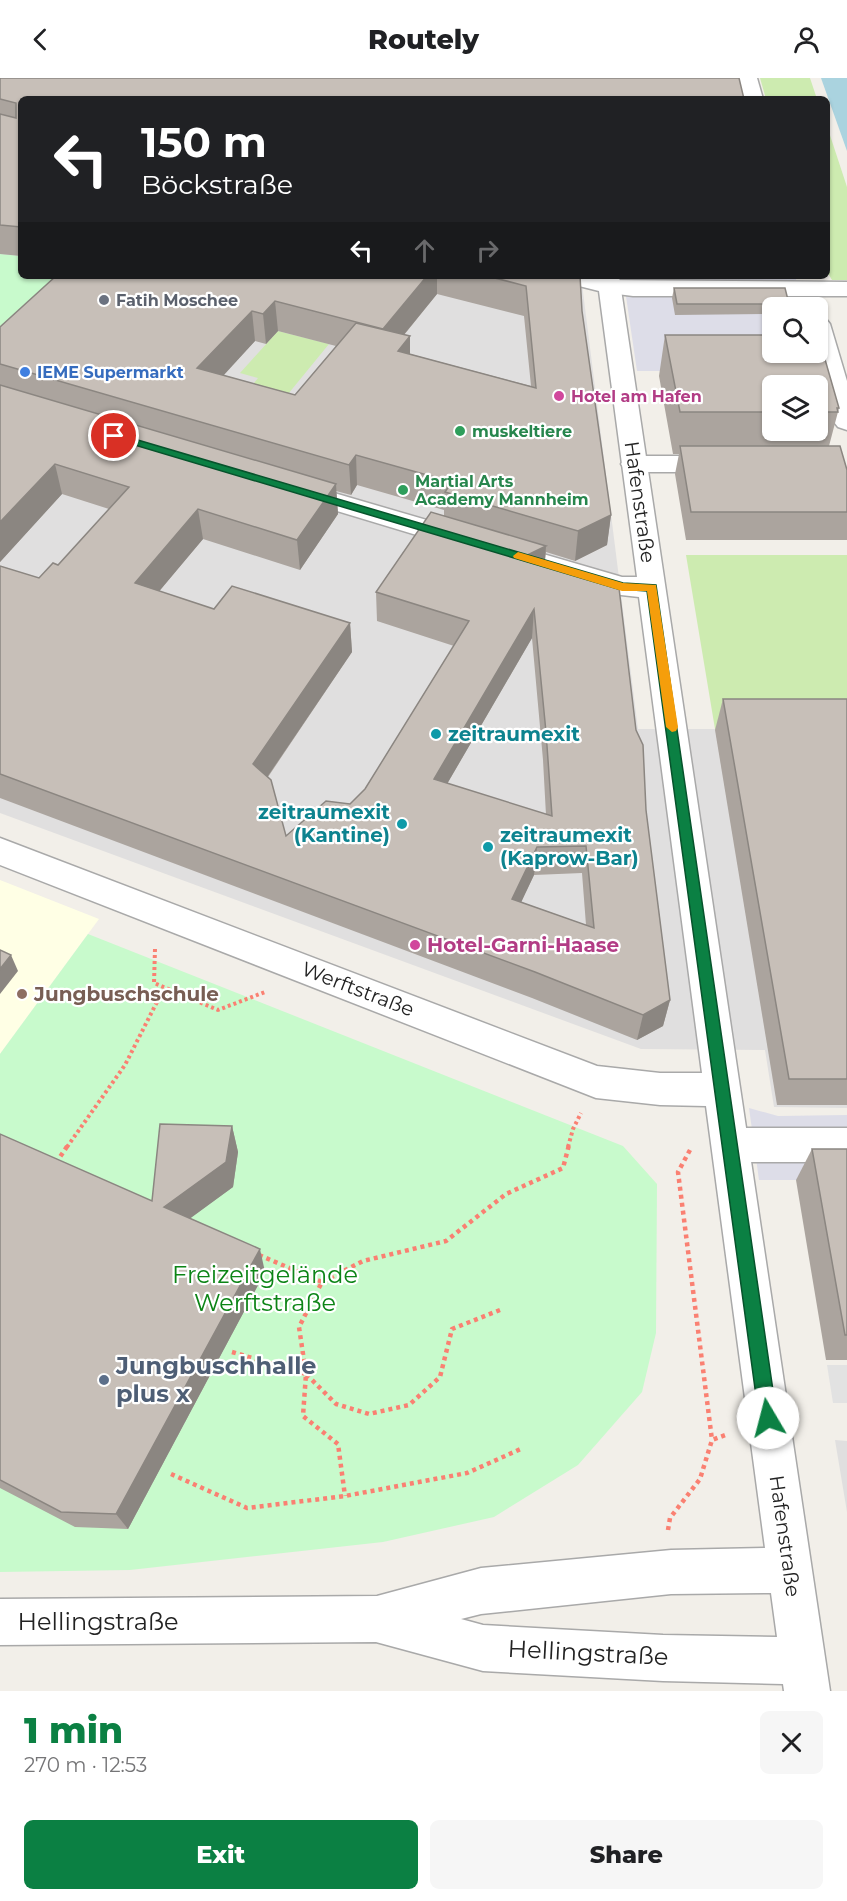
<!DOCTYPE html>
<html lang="en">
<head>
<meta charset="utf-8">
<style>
	:root { --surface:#fff; --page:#f6f6f6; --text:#202124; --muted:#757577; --accent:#0b8043 }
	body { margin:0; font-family:Montserrat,sans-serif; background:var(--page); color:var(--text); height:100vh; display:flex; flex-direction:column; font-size:22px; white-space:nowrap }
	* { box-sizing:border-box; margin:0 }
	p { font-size:20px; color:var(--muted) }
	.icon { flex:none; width:33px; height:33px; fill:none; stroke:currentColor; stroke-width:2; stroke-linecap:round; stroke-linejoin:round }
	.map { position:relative; height:1613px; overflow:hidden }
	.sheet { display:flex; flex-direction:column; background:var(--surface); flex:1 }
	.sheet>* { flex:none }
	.banner { position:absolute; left:18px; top:18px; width:812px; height:183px; border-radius:9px; box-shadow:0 2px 4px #0004; background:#202124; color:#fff; overflow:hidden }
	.controls { position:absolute; left:762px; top:219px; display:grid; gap:12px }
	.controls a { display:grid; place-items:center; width:66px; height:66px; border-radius:9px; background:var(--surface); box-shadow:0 2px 4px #0004; font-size:30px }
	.pin { position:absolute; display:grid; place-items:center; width:51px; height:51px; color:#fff; margin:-26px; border:3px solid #fff; border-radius:50%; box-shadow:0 2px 6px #0007 }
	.me { position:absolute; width:66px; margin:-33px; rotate:352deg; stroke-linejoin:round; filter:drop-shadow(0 0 4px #0008) }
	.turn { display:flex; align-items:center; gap:21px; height:126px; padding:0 24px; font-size:27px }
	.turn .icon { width:78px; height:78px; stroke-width:2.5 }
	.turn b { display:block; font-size:42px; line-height:51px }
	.lanes { display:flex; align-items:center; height:57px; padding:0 24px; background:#0003; justify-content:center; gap:30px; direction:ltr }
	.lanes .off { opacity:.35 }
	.round { display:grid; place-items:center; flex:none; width:63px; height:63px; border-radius:9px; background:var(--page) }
	.overview { display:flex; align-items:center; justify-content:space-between; height:102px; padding:0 24px }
	h1 { font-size:36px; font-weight:800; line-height:45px; color:var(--accent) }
	.primary-button { display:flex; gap:12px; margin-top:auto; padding:12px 24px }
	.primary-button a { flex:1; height:69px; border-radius:9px; background:var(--accent); color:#fff; font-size:24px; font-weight:800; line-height:69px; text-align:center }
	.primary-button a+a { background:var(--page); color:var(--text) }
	header { display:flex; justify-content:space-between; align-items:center; height:78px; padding:0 24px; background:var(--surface); font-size:27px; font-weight:800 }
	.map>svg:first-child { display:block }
</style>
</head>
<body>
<header><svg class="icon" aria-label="back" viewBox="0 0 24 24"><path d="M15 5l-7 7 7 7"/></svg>Routely<svg class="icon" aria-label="person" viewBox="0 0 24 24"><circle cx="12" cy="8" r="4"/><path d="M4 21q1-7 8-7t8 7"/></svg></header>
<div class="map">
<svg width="847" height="1613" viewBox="0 0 847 1613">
	<rect width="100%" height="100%" fill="#f2efe9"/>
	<g fill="#e0dfdf">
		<path d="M 0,0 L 21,21 L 21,198 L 581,198 L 638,651 L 847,651 L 847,1030 L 774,1029 L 765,972 L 641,971 L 0,735 Z"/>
		<path d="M 835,1362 L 847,1363 L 847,1434 Z"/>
	</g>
	<path fill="#ffffe5" d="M 0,802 L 99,841 L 0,976 Z"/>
	<g fill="#cdebb0">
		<path d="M 760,0 L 810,0 L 817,21 L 766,21 Z"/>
		<path d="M 827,48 L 847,109 L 847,202 L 832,202 L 829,197 L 827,196 Z"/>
		<path d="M 278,253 L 329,266 L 284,321 L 249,311 L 258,300 L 240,295 Z"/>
		<path d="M 686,477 L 847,477 L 847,650 L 715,651 Z"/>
	</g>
	<g fill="#c8facc">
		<path d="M 0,176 L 21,178 L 21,198 L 94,198 L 0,286 Z"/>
		<path d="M 88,856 L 623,1068 L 657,1106 L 656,1255 L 642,1314 L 578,1387 L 494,1439 L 383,1464 L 130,1492 L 0,1494 L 0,976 Z"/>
	</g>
	<path fill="#e2e2e2" d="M 827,1287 L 847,1287 L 847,1325 L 833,1325 Z"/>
	<g fill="#dddde8">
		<path d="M 623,198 L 795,198 L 804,229 L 772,230 L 772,274 L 822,293 L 637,293 Z"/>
		<path d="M 749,1030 L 778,1038 L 847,1037 L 847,1102 L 759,1102 Z"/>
	</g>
	<path fill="#aad3df" d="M 821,0 L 847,0 L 847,73 Z"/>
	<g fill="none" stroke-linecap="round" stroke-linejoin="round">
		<defs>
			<g id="pedestrian">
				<path d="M 737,0 L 757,0 L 763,21 L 743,21 Z"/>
				<path d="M 609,202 L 847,204 L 847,218 L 633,218 L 601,214 L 598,209 L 601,204 Z"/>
				<path d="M 818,239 L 826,241 L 830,246 L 847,303 L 847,352 L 838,349 L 834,344 L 814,274 L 818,274 Z"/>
				<path d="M 634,378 L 722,378 L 731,380 L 735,386 L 731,392 L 722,394 L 634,394 L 625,392 L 621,386 L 625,380 Z"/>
				<path d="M 731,1050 L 847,1050 L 847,1084 L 731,1084 L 718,1079 L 712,1067 L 718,1055 Z"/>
			</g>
			<path id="minor" d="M 556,198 L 619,198 L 830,1613 L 784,1613 L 783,1606 L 663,1603 L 483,1593 L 376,1564 L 0,1567 L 0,1521 L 377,1518 L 481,1490 L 671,1472 L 765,1470 L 706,1028 L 660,1027 L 596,1020 L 0,787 L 0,760 L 597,988 L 660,995 L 702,995 L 639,519 L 612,516 L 284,417 L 280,411 L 284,405 L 293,403 L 622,499 L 637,499 L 599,213 L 559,203 ZM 771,1515 L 777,1559 L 663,1557 L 483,1547 L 461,1541 L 481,1536 L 671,1516 Z"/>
		</defs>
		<use href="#pedestrian" stroke="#a9a9a9" stroke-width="3"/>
		<use href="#minor" stroke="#a9a9a9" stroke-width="3"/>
		<g stroke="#fa8072" stroke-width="4" stroke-dasharray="3 3" stroke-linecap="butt">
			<path d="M 155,871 L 154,905 L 218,932 L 265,914"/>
			<path d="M 67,1069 L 125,987 L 164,910"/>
			<path d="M 568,1069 L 573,1051 L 581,1035"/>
		</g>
		<g stroke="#fa8072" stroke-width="4.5" stroke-dasharray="4 4" stroke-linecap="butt">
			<path d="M 690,1072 L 678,1094 L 712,1362"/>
			<path d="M 56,1085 L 68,1067"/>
			<path d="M 259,1177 L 322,1204"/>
			<path d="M 500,1232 L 452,1251 L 440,1299 L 409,1327 L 369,1336 L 336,1326 L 306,1296 L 299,1249 L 322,1204 L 363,1183 L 446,1163 L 506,1116 L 563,1090 L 569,1067"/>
			<path d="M 232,1274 L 306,1296 L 303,1338 L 338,1366 L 345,1418"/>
			<path d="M 171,1396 L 247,1430 L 345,1418 L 467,1395 L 523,1370"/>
			<path d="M 668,1452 L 670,1440 L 700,1401 L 712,1362 L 728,1356"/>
		</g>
		<use href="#pedestrian" fill="#fff" fill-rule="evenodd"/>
		<use href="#minor" fill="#fff" fill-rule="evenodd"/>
	</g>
	<g fill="#aba49e" fill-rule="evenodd">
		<path d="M 0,0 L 21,21 L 21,178 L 0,176 Z"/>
		<path d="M 56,198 L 580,198 L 582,233 L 611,437 L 607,467 L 575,483 L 546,474 L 544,488 L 646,732 L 670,922 L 663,948 L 637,962 L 532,920 L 0,720 L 0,488 L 39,500 L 58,487 L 109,431 L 62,416 L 0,484 L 0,249 ZM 437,216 L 524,238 L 531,308 L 410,276 L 404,257 ZM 278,253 L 336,268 L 295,317 L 223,297 L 255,263 L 266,266 ZM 357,407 L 444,432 L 444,438 L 376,514 L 377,543 L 454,568 L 365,711 L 350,726 L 286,758 L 268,699 L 352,574 L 350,545 L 214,531 L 159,513 L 203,461 L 300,492 L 338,436 L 336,413 L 351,417 ZM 532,560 L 543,682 L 546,737 L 447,706 ZM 582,795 L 586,847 L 521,824 L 534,797 Z"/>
		<path d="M 668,198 L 778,198 L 777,201 L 669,200 Z"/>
		<path d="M 674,210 L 789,226 L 788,230 L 772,230 L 772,236 L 675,237 L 672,220 Z"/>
		<path d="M 665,257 L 772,257 L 772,274 L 818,274 L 818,257 L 839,330 L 829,368 L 840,368 L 847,392 L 847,462 L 686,462 L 675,396 L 679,376 L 673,376 L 659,298 ZM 772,308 L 818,308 L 818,352 L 772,352 Z"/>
		<path d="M 723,621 L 847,621 L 847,1027 L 777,1027 L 715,652 Z"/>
		<path d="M 232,1048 L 238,1074 L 233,1109 L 190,1140 L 265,1194 L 128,1451 L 75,1449 L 0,1410 L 0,1056 L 152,1123 Z"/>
		<path d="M 812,1071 L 847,1071 L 847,1282 L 826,1282 L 796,1102 Z"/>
	</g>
	<g fill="#8b8681">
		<path d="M 427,198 L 437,198 L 437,216 L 384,281 L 383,251 Z"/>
		<path d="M 275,223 L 278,253 L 266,266 L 263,236 Z"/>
		<path d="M 252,233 L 255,263 L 202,321 L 197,290 Z"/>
		<path d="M 410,258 L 410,288 L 398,273 Z"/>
		<path d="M 356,377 L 357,407 L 351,417 L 349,387 Z"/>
		<path d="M 55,386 L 62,416 L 0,484 L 0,444 Z"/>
		<path d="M 336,406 L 338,436 L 300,492 L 297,462 Z"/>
		<path d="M 198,431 L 203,461 L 141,535 L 135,505 Z"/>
		<path d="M 611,437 L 607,467 L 575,483 L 578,453 Z"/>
		<path d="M 546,468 L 544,498 L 519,481 Z"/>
		<path d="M 534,531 L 532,560 L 433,730 L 434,701 Z"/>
		<path d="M 350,545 L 352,574 L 257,714 L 253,686 Z"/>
		<path d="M 537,769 L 534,797 L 510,848 L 512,821 Z"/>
		<path d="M 11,877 L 18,893 L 0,916 L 0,891 Z"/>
		<path d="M 670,922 L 663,948 L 637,962 L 643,937 Z"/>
		<path d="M 232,1048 L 238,1074 L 233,1109 L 173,1153 L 164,1129 Z"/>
		<path d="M 260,1171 L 265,1194 L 128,1451 L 116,1436 Z"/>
	</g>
	<g fill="#c7bfb8" stroke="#8b8681" stroke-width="1.5" fill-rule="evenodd">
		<path d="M 0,0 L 739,0 L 744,21 L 21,21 L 21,149 L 0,147 L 0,36 L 16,40 L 16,25 L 0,21 Z"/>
		<path d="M 56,198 L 427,198 L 383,251 L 275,223 L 263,236 L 252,233 L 197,290 L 295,317 L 356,245 L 410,258 L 398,273 L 536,310 L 526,208 L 487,198 L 580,198 L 582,233 L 611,437 L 578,453 L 445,414 L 452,404 L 356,377 L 349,387 L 0,286 L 0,249 Z"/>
		<path d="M 674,210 L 785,210 L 789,226 L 677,226 Z"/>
		<path d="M 665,257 L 772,257 L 772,274 L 818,274 L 818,257 L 839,330 L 837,330 L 838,334 L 818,334 L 818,308 L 772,308 L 772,334 L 680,334 Z"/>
		<path d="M 0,307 L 336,406 L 297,462 L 198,431 L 135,505 L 214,531 L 232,508 L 350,545 L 253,686 L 271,702 L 286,758 L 326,723 L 350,726 L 365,711 L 469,543 L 376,514 L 431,434 L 546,468 L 519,481 L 619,510 L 636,652 L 643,667 L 646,732 L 670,922 L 643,937 L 535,894 L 0,696 L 0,488 L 39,500 L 53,485 L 58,487 L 129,409 L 55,386 L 0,444 ZM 534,531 L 546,654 L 552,738 L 434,701 ZM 586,768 L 594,850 L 512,821 L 537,769 Z"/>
		<path d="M 680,368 L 840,368 L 847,392 L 847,434 L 691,434 Z"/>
		<path d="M 723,621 L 847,621 L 847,1001 L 789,1001 Z"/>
		<path d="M 0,872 L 11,877 L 0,891 Z"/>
		<path d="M 160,1046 L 232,1048 L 226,1084 L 164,1129 L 260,1171 L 116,1436 L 61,1434 L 0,1402 L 0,1056 L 152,1123 Z"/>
		<path d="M 812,1071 L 847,1071 L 847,1257 L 845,1257 Z"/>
	</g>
	<path fill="#0b8043" stroke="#07532c" stroke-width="1.5" d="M 114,355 L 623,505 L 656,507 L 777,1340 L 774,1346 L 768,1349 L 762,1346 L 759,1340 L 647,513 L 618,511 L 111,360 L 111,356 Z"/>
	<path fill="#f59e0b" d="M 518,474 L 623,505 L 656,507 L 678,649 L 676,653 L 672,654 L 666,649 L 647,513 L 622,513 L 514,480 L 513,478 Z"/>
	<circle fill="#6b7280" stroke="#fff" stroke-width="2" cx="104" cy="222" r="6"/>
	<circle fill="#3f7fe0" stroke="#fff" stroke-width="2" cx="25" cy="294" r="6"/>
	<g fill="#d1479c" stroke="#fff" stroke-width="2">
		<circle cx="559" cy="318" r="6"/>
		<circle cx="415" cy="867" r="6"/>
	</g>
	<g fill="#2e9e5b" stroke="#fff" stroke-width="2">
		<circle cx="460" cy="353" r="6"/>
		<circle cx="403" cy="412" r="6"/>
	</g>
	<g fill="#0f9aa8" stroke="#fff" stroke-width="2">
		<circle cx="436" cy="656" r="6"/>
		<circle cx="402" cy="746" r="6"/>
		<circle cx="488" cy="769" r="6"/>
	</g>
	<circle fill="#8d6e63" stroke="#fff" stroke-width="2" cx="22" cy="916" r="6"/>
	<circle fill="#5c6f8a" stroke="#fff" stroke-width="2" cx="104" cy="1302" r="6"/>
	<g text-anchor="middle" stroke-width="4.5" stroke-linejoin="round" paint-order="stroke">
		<g font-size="16" font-weight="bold" fill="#5b616d" stroke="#fff" text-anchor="start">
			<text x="116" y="228">Fatih Moschee</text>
		</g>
		<g font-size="16" font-weight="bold" fill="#366cbe" stroke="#fff" text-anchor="start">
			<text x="37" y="300">IEME Supermarkt</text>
		</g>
		<g font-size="16" font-weight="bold" fill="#b23c85" stroke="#fff" text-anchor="start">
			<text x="571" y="324">Hotel am Hafen</text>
		</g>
		<g font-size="16" font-weight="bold" fill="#27864d" stroke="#fff" text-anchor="start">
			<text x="472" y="359">muskeltiere</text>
			<text x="415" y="409">Martial Arts<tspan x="415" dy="18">Academy Mannheim</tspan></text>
		</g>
		<g font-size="20" fill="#222" stroke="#fff">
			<text transform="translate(640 424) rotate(82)" y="7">Hafenstraße</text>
			<text transform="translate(358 911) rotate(21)" y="7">Werftstraße</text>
			<text transform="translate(785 1458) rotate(82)" y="7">Hafenstraße</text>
		</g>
		<g font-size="20" font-weight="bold" fill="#0d838f" stroke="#fff" text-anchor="start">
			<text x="448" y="663">zeitraumexit</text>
			<text x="390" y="741" text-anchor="end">zeitraumexit<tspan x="390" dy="23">(Kantine)</tspan></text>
			<text x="500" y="764">zeitraumexit<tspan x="500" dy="23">(Kaprow-Bar)</tspan></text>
		</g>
		<g font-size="20" font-weight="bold" fill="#b23c85" stroke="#fff" text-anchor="start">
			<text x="427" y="874">Hotel-Garni-Haase</text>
		</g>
		<g font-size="20" font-weight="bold" fill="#785e54" stroke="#fff" text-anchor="start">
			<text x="34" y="923">Jungbuschschule</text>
		</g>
		<g font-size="24" fill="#0c8416" stroke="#fff">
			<text x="265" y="1205">Freizeitgelände<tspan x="265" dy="28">Werftstraße</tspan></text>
		</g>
		<g font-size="24" font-weight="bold" fill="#4e5e75" stroke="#fff" text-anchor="start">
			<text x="116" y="1296">Jungbuschhalle<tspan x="116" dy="28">plus x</tspan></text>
		</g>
		<g font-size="24" fill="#222" stroke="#fff">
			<text x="98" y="1552">Hellingstraße</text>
			<text transform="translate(588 1575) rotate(3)" y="8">Hellingstraße</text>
		</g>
	</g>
</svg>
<div class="controls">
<a><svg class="icon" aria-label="search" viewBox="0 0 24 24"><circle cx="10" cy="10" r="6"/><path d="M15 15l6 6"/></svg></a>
<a><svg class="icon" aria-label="layers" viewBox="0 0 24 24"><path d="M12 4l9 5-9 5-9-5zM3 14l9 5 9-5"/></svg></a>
</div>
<div class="pin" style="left:114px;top:358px;background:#d93025"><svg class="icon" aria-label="arrive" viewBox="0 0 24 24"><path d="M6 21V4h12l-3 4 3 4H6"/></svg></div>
<svg class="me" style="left:768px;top:1340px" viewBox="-20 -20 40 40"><circle r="19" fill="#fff"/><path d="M0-13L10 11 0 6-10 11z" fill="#0b8043"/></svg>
<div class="banner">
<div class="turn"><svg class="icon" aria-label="left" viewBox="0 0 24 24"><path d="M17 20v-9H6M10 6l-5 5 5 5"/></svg><div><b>150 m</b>Böckstraße</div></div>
<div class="lanes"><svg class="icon" aria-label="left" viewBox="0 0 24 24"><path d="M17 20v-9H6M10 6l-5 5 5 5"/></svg><svg class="icon off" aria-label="ahead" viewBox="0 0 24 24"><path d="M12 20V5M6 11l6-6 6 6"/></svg><svg class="icon off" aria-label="right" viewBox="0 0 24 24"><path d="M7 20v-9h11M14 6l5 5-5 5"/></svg></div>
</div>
</div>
<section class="sheet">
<div class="overview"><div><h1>1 min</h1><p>270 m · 12:53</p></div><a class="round"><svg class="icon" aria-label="close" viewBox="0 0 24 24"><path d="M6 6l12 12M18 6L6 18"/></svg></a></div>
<div class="primary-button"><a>Exit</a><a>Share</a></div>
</section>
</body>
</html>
